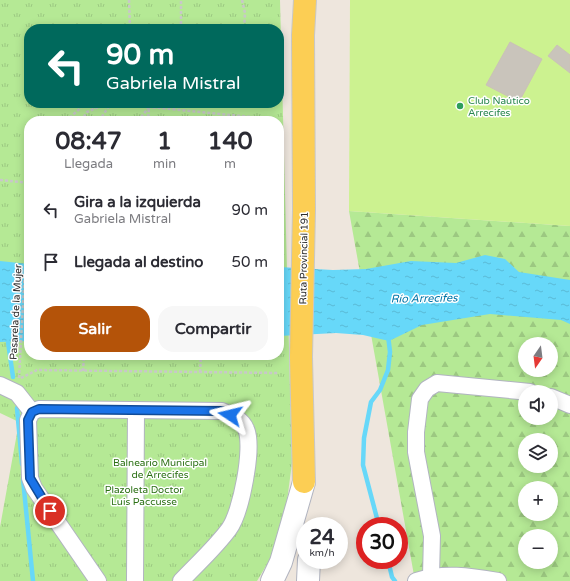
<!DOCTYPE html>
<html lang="es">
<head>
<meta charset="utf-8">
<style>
	:root { --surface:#fff; --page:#f7f7f7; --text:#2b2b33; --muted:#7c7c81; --accent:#b45309 }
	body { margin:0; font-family:"Varela Round",sans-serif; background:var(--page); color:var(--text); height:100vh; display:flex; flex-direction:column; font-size:15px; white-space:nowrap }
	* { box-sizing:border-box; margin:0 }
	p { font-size:13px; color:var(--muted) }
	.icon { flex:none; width:22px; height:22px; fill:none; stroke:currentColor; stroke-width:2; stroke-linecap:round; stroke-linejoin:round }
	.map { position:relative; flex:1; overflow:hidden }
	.details { position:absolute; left:24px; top:116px; width:260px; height:244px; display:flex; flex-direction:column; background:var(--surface); border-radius:16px; box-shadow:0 2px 10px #0003 }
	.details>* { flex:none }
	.top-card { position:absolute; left:24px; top:24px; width:260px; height:84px; border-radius:16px; box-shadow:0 2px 10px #0003; background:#00695c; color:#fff; overflow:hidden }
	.needle { width:26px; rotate:194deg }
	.controls { position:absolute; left:518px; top:337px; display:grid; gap:8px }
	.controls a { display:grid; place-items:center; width:40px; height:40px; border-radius:50%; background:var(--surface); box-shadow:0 2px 10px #0003; font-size:20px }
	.speed { position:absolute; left:296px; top:517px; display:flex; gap:8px; font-size:20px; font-weight:700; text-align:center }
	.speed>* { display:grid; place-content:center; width:52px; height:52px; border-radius:50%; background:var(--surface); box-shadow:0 2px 10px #0003; line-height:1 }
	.speed small { font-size:10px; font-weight:400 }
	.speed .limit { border:6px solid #d22; background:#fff; color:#111 }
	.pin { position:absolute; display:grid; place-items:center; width:34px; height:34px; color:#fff; margin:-17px; border:2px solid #fff; border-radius:50%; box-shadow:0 1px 4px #0007 }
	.me { position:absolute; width:44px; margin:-22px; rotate:280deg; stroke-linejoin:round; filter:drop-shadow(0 0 3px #0008) }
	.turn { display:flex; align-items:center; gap:14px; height:84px; padding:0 16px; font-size:18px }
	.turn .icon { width:52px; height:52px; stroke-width:2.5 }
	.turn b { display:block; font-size:28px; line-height:34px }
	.eta { display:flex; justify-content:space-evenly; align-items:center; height:68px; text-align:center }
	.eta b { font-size:24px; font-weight:700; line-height:28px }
	.action { display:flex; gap:8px; margin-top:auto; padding:8px 16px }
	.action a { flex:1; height:46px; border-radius:16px; background:var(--accent); color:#fff; font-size:16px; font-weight:700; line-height:46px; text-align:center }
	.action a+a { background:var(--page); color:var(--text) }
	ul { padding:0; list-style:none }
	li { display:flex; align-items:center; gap:12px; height:52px; padding:0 16px }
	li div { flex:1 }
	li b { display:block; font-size:15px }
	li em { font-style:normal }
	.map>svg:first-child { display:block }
</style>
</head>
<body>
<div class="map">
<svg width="570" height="581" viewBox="0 0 570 581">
	<defs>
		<pattern id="forest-firs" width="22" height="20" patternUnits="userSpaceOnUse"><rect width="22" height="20" fill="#b5e995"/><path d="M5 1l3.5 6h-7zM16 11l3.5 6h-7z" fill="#9cc881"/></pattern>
		<pattern id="park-tufts" width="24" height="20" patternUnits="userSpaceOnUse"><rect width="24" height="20" fill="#b5e995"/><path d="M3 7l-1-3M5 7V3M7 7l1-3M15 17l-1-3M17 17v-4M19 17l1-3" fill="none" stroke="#9cc881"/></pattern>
		<pattern id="water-ripples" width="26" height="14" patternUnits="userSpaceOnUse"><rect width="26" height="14" fill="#67d8f9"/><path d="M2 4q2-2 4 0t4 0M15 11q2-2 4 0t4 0" fill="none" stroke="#5abad6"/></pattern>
	</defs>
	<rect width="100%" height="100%" fill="#eee6dd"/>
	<path fill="url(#forest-firs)" fill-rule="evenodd" d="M 349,211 L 570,226 L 570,581 L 415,581 ZM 525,344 L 551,344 L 551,370 L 525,370 ZM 525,392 L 551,392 L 551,418 L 525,418 ZM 525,440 L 551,440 L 551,466 L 525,466 ZM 525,488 L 551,488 L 551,514 L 525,514 ZM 525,536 L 551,536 L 551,562 L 525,562 Z"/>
	<path fill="url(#park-tufts)" fill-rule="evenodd" d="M 0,0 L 280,0 L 292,463 L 287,501 L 272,556 L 257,581 L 0,581 L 0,527 L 19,422 L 0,413 ZM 29,29 L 279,29 L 279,103 L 29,103 ZM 29,121 L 279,121 L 279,355 L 29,355 Z"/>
	<path fill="#ccf290" d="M 350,0 L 570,0 L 570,226 L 349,211 Z"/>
	<g fill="url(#water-ripples)">
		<path d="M 485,255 L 505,259 L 519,272 L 570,280 L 570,324 L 561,320 L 490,314 L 422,325 L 389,341 L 363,335 L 336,333 L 279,336 L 279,267 L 333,270 L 366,269 L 411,261 L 456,263 Z"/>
		<path d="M 0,261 L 29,264 L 29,341 L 0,342 Z"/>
	</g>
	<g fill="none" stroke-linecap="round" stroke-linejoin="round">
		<g stroke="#67d8f9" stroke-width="4.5">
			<path d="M 8,342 L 13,377"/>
			<path d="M 17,408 L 22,464"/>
			<path d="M 23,479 L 33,581"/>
			<path d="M 379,526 L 363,465 L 364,438 L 371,402 L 380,390 L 388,370 L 390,352 L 388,335"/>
			<path d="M 388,560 L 392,577 L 395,581"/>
		</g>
	</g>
	<g fill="#c9c4bb" stroke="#cac2b6">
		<path d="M 510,42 L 542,59 L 519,102 L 486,85 Z"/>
		<path d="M 557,45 L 570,55 L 570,73 L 548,56 Z"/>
	</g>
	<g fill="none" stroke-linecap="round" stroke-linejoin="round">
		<defs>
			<g id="street">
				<path d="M 0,385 L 17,393 L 32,412"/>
				<path d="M 551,397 L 570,405"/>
				<path d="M 431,576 L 432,536 L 416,452 L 416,432 L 420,399 L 427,389 L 437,383 L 530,392"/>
				<path d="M 98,581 L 34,488 L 30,478 L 28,420 L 32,412 L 39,409 L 222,411 C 231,415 242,419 246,429 C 254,447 241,513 229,529 C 215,548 197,564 181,581"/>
				<path d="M 135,581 L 136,411"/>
				<path d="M 416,581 C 443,572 470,576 498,581"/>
			</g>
			<g id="secondary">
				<path d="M 272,581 L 281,562 L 304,482"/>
				<path d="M 308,581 L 309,560"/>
			</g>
			<path id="primary" d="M 304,482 L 301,357 L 304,210 L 303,35 L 305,0"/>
		</defs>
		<use href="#street" stroke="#b1b4c0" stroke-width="18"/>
		<use href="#secondary" stroke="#b1b4c0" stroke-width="24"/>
		<use href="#primary" stroke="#c8c8c8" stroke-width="24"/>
		<g stroke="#c8c8c8" stroke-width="2.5" stroke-dasharray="3 2" stroke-linecap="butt">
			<path d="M 129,0 L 130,29"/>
			<path d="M 242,0 L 245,13 L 244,29"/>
			<path d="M 181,29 L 181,0"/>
			<path d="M 144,103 L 149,107 L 272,119 L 272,121"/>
			<path d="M 94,108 L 99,103"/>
			<path d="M 102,117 L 110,121"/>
			<path d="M 66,121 L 86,103"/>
			<path d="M 81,121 L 87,112 L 107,103"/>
			<path d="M 99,121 L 111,103"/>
			<path d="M 138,121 L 149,107 L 148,121"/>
			<path d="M 0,180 L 29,183"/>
			<path d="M 83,371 L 84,355"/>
			<path d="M 200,372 L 201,355"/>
			<path d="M 19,378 L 29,196"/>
			<path d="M 21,378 L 37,370 L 279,373"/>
		</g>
		<use href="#street" stroke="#fff" stroke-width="16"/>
		<use href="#secondary" stroke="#fff" stroke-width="22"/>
		<use href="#primary" stroke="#fcce54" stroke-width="22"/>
	</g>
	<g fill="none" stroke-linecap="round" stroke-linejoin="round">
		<defs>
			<path id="route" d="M 50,511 L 30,478 L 28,420 L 32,412 L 39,409 L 222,411 L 230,415"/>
		</defs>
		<use href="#route" stroke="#114b97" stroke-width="10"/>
		<use href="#route" stroke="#1a73e8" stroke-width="7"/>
	</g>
	<circle fill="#2e9e5b" stroke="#fff" stroke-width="1.5" cx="460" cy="106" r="4"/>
	<g text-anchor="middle" stroke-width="3" stroke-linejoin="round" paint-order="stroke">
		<g font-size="10" fill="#27864d" stroke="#fff" text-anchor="start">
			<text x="468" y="104">Club Naútico<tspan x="468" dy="12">Arrecifes</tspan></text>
		</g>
		<g font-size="10" fill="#2c2c2c" stroke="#fff">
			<text transform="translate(303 258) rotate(-89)" y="4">Ruta Provincial 191</text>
			<text transform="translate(15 312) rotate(-87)" y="4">Pasarela de la Mujer</text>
		</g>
		<g font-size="10" fill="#2b7014" stroke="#fff">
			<text x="160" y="466">Balneario Municipal<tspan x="160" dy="12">de Arrecifes</tspan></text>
			<text x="144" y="493">Plazoleta Doctor<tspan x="144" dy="12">Luis Paccusse</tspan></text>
		</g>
		<g font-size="11" font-style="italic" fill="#0276a9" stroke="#fff">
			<text transform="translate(424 298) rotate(-1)" y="4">Río Arrecifes</text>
		</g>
	</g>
</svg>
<div class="controls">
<a><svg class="needle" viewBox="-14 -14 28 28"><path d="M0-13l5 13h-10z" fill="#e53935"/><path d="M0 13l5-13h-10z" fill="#7c7c81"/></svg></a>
<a><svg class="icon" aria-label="sound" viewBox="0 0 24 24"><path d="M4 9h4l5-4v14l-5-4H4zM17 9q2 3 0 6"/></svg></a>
<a><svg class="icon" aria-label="layers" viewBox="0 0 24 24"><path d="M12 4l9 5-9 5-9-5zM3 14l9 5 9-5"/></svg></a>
<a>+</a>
<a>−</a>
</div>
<div class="speed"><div>24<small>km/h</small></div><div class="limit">30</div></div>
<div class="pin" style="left:50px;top:511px;background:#d93025"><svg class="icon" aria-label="arrive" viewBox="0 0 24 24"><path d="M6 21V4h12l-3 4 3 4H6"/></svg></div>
<svg class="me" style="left:230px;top:415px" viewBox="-20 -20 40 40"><path d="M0-17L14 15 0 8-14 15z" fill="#1a73e8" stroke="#fff" stroke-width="4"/></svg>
<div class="top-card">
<div class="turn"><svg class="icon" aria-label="left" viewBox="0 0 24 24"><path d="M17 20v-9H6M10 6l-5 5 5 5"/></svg><div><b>90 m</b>Gabriela Mistral</div></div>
</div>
<section class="details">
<div class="eta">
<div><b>08:47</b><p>Llegada</p></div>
<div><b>1</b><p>min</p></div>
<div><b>140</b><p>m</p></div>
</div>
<ul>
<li><svg class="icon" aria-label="left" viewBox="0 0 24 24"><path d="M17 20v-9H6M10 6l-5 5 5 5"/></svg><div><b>Gira a la izquierda</b><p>Gabriela Mistral</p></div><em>90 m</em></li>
<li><svg class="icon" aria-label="arrive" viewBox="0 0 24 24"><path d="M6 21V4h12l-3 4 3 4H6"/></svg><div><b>Llegada al destino</b></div><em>50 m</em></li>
</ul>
<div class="action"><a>Salir</a><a>Compartir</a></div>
</section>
</div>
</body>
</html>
